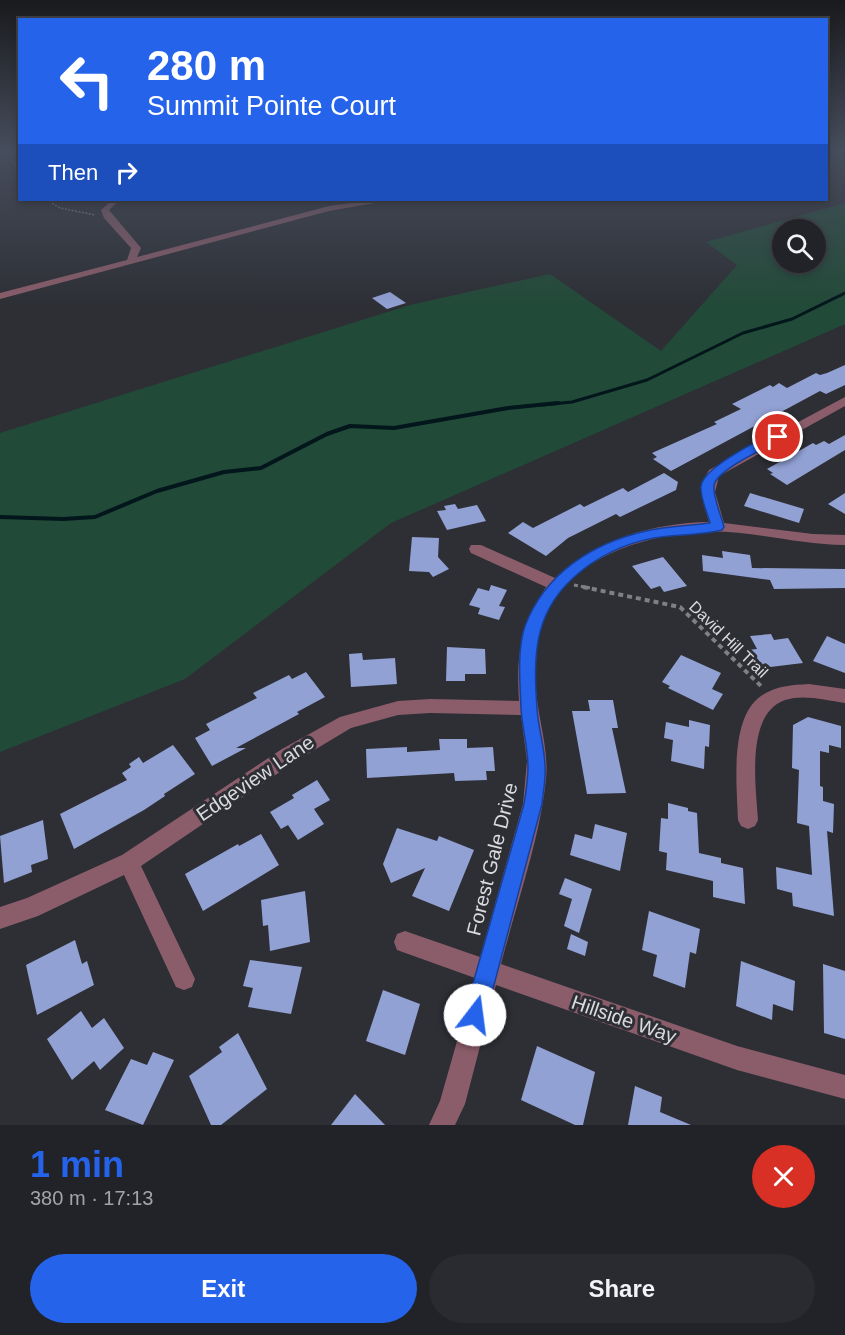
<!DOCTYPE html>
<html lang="en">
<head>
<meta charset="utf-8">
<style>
	:root { --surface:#222328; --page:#2a2b30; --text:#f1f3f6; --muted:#a2a4a8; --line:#3f4045; --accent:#2563eb }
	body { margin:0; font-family:Arial,sans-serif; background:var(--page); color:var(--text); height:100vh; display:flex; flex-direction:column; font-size:22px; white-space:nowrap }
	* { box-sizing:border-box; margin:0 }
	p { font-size:20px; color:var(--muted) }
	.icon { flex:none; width:33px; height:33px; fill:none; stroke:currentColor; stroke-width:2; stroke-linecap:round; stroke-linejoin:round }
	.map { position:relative; height:1125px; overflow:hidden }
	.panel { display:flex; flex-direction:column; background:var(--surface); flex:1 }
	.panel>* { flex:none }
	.top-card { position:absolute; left:18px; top:18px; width:810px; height:183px; border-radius:0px; box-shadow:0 3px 9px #0003,0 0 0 2px var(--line); background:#2563eb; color:#fff; overflow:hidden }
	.tools { position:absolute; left:772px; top:219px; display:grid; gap:12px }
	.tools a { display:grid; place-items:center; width:54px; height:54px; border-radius:50%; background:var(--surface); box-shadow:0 3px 9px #0003,0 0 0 2px var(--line); font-size:30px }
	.pin { position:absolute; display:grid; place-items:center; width:51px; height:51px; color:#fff; margin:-26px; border:3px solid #fff; border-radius:50%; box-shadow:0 2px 6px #0007 }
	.me { position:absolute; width:66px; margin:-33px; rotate:15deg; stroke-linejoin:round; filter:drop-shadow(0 0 4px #0008) }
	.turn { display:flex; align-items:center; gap:21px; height:126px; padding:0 30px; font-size:27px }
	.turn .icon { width:78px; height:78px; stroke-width:2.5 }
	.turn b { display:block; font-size:42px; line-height:51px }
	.then { display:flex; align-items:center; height:57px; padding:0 30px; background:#0003; gap:12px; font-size:22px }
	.round { display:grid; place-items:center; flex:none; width:63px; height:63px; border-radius:32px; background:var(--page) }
	.overview { display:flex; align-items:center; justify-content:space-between; height:102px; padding:0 30px }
	h1 { font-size:36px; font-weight:800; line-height:45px; color:var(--accent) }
	.action { display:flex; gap:12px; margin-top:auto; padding:12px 30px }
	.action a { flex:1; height:69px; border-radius:36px; background:var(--accent); color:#fff; font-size:24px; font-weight:800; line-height:69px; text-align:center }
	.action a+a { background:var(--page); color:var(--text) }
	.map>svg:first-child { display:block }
</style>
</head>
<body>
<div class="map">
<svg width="845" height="1125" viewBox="0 0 845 1125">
	<rect width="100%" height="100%" fill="#2d2f35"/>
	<path fill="#224a38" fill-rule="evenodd" d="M 845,203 L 845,324 L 391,523 L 185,679 L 0,752 L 0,433 L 410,305 L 550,274 L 661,351 L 737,265 L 706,242 ZM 783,230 L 816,230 L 816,262 L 783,262 Z"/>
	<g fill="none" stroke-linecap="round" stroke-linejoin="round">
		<path stroke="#02161c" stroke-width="3" d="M 542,405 L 572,402 L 647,380 L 743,333 L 792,319 L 845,293"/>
		<path stroke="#02161c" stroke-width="4" d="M 0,517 L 63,519 L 95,517 L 157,491 L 224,472 L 261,468 L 327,434 L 350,426 L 394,428 L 508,408 L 558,403"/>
	</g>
	<g fill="#92a1d4">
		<path d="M 390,292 L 406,303 L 387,309 L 372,298 Z"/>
		<path d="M 845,365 L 845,385 L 826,394 L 820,391 L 671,471 L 653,459 L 657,457 L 652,453 L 717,424 L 714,422 L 741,409 L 732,404 L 770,385 L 773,387 L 779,383 L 787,388 L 816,373 L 820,375 L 827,373 Z"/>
		<path d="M 845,435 L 845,450 L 787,485 L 770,474 L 773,473 L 767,469 L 813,443 L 816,445 L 824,441 L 829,444 Z"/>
		<path d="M 664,473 L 678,482 L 676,490 L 620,517 L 616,514 L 568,538 L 546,556 L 508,533 L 523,522 L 533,528 L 580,504 L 584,507 L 623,488 L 628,492 Z"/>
		<path d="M 750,493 L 804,509 L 799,523 L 744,506 Z"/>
		<path d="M 845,493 L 845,514 L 828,504 Z"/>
		<path d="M 455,504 L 458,509 L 477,505 L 486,521 L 447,530 L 437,511 L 446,510 L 444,506 Z"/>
		<path d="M 412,537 L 439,538 L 438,557 L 449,569 L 433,577 L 429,572 L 409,571 Z"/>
		<path d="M 722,551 L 750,555 L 752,568 L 845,569 L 845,588 L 774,589 L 770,580 L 703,571 L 702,555 L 723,558 Z"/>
		<path d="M 663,557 L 687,586 L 664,592 L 660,586 L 651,589 L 632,566 Z"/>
		<path d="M 491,585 L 507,590 L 499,606 L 505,607 L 499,620 L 478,614 L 480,608 L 469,605 L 478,588 L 489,591 Z"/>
		<path d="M 771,634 L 774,640 L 788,638 L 803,663 L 762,668 L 758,660 L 753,661 L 747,650 L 757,649 L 750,636 Z"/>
		<path d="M 827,636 L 845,644 L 845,673 L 813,661 Z"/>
		<path d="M 447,647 L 485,649 L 486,674 L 465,674 L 465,681 L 446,681 Z"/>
		<path d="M 362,653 L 363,660 L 395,658 L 397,684 L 351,687 L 349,654 Z"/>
		<path d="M 681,655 L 721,673 L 712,689 L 723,694 L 713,710 L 668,688 L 670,686 L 662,682 Z"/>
		<path d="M 306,672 L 325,697 L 297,712 L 299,714 L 236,748 L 246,748 L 212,766 L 195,738 L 210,730 L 206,724 L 257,698 L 253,693 L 289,675 L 292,679 Z"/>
		<path d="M 588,700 L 613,700 L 618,728 L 612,728 L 626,793 L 587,794 L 572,711 L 590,711 Z"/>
		<path d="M 808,717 L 841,726 L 841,748 L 829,745 L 829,753 L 820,751 L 820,786 L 823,787 L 823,801 L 834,804 L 833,833 L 827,831 L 834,916 L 793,906 L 792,893 L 777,889 L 776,867 L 812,875 L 809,826 L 797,823 L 799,770 L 792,768 L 793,725 Z"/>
		<path d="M 689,720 L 710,725 L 709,747 L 705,746 L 704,769 L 671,761 L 673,740 L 664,738 L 666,722 L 689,727 Z"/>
		<path d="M 439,739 L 467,739 L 467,748 L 493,747 L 495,771 L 486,771 L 487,780 L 455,781 L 454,773 L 367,778 L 366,749 L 407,747 L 407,752 L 440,750 Z"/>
		<path d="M 173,745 L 195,774 L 164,794 L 165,796 L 144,810 L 74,849 L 60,814 L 127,780 L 122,773 L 131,767 L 129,764 L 139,757 L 143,763 Z"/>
		<path d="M 317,780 L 330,800 L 314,809 L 324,824 L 298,840 L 288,825 L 281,829 L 270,812 L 294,798 L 292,795 Z"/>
		<path d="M 668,803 L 688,808 L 688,811 L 697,813 L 699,853 L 721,858 L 721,863 L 743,868 L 745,904 L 713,897 L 713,881 L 666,870 L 667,853 L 659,851 L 661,818 L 668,819 Z"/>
		<path d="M 43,820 L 48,859 L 31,865 L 32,872 L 4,883 L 0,836 Z"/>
		<path d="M 595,824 L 627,833 L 620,871 L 570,855 L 575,834 L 592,839 Z"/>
		<path d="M 397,828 L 437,841 L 439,836 L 474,850 L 449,911 L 412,896 L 425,868 L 391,883 L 383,864 Z"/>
		<path d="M 261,834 L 279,865 L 203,911 L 185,874 L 238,844 L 239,846 Z"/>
		<path d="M 565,878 L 592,889 L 579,933 L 564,926 L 572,899 L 559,894 Z"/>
		<path d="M 305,891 L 310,942 L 270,951 L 268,925 L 263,926 L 261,900 Z"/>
		<path d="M 649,911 L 700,929 L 696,954 L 690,952 L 685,988 L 653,976 L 657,955 L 642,950 Z"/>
		<path d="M 571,934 L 588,942 L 585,956 L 567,949 Z"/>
		<path d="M 75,940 L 82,964 L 87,961 L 94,985 L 37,1015 L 26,965 Z"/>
		<path d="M 250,960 L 302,967 L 291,1014 L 248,1007 L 253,988 L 243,986 Z"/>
		<path d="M 741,961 L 795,981 L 793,1011 L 773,1004 L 772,1020 L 736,1006 Z"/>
		<path d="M 823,964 L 845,971 L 845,1039 L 824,1033 Z"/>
		<path d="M 383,990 L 420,1004 L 405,1055 L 366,1041 Z"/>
		<path d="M 81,1011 L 92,1028 L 104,1018 L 124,1048 L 100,1070 L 94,1061 L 72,1080 L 47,1039 Z"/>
		<path d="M 238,1033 L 267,1089 L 221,1125 L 211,1125 L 189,1076 L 222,1052 L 219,1047 Z"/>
		<path d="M 537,1046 L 595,1072 L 583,1125 L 575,1125 L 521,1100 Z"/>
		<path d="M 153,1052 L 174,1060 L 143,1125 L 105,1110 L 131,1059 L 147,1065 Z"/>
		<path d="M 635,1086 L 662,1097 L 660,1112 L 691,1125 L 628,1125 Z"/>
		<path d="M 355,1094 L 385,1125 L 331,1125 Z"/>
	</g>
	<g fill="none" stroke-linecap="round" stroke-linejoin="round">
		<g stroke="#7e8085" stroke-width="1.5" stroke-dasharray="2 1.5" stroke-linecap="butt">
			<path d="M 20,151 L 12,154 L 11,160 L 20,169"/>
			<path d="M 46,200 L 60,208 L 95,215"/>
		</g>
		<path stroke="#7e8085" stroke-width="3" stroke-dasharray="4 3" stroke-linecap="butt" d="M 574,585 L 590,588"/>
		<path stroke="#7e8085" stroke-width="4" stroke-dasharray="5 4" stroke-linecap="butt" d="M 583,587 L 680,607 L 763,688"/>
		<g fill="#8b5d6a" fill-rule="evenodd">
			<path d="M 112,200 L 120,200 L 109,210 L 141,248 L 137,257 L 329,206 L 375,200 L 392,200 L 329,211 L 0,299 L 0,293 L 127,260 L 131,248 L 104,218 L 101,210 Z"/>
			<path d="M 845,397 L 845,406 L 719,476 L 715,492 L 724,523 L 813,534 L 845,535 L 845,545 C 792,545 740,526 687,533 C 634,539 566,562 545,617 C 536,639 535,665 536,689 C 538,719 549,749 546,779 C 540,839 516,905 501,964 L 737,1046 L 845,1075 L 845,1099 L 737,1070 L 496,985 L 465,1104 L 455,1125 L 429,1125 L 440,1101 L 475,978 L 397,950 L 394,942 L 397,934 L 405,931 L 480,957 L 523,804 L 527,761 L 521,715 L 430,713 L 398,715 L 351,728 L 296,761 L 141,866 L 195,979 L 192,987 L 184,990 L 176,987 L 124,875 L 38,916 L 0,929 L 0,907 L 27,898 L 122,855 L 282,749 L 340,717 L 398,701 L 430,699 L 519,701 C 516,652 521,628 546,587 L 471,553 L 469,549 L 471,545 L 481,545 L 555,578 C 596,539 654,523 709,522 C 703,503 698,488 709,470 Z"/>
			<path d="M 809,684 L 845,689 L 845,703 C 826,700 803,694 785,700 C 745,714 756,787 758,820 L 755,826 L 748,829 L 741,826 L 738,820 C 737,787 729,718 761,696 C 775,686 792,685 809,684 Z"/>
		</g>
	</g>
	<linearGradient id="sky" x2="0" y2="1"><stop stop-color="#191a1d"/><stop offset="0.49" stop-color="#464d5c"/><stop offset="1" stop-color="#464d5c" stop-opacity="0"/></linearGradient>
	<rect width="845" height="307" fill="url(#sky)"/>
	<path fill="#2563eb" stroke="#184099" stroke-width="1.5" d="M 778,433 L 784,437 L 782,439 C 768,447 715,470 714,486 C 713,498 721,515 724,527 L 722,530 C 699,536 673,534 649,539 C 625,544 599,556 580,572 C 534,609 533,653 537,708 C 538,728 545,748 545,767 C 546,779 543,792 542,804 L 486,1015 L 483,1022 L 475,1026 L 468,1022 L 464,1015 L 524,804 C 526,792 528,779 528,767 C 528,747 522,728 521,708 C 520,683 517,649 525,626 C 545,573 593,543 646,531 C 667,526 689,526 710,523 C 707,512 700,497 701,486 C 703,468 761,438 778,433 Z"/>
	<g text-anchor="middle" stroke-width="6" stroke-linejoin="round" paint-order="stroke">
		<g font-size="16" fill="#d9dade" stroke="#2d2f35">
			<text transform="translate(729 639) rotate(44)" y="6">David Hill Trail</text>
		</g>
		<g font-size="20" fill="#d9dade" stroke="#2d2f35">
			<text transform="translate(255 778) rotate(-34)" y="7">Edgeview Lane</text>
			<text transform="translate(492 859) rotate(-76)" y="7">Forest Gale Drive</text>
			<text transform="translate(624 1019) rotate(19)" y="7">Hillside Way</text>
		</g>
	</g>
</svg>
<div class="tools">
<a><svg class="icon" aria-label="search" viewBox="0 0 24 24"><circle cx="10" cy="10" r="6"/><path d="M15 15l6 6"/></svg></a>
</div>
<div class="pin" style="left:778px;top:437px;background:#d93025"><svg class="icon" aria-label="arrive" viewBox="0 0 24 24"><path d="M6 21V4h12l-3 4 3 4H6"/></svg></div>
<svg class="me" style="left:475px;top:1015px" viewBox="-20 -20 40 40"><circle r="19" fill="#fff"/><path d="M0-13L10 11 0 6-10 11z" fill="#2563eb"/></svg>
<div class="top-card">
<div class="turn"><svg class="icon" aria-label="left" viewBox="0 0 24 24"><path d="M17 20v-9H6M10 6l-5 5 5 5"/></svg><div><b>280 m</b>Summit Pointe Court</div></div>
<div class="then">Then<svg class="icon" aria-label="right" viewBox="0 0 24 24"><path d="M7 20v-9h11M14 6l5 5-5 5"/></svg></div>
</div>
</div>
<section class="panel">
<div class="overview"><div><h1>1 min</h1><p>380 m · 17:13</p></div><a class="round" style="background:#d93025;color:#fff"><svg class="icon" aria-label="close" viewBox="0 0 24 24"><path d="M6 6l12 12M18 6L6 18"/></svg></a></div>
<div class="action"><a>Exit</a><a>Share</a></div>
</section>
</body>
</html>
